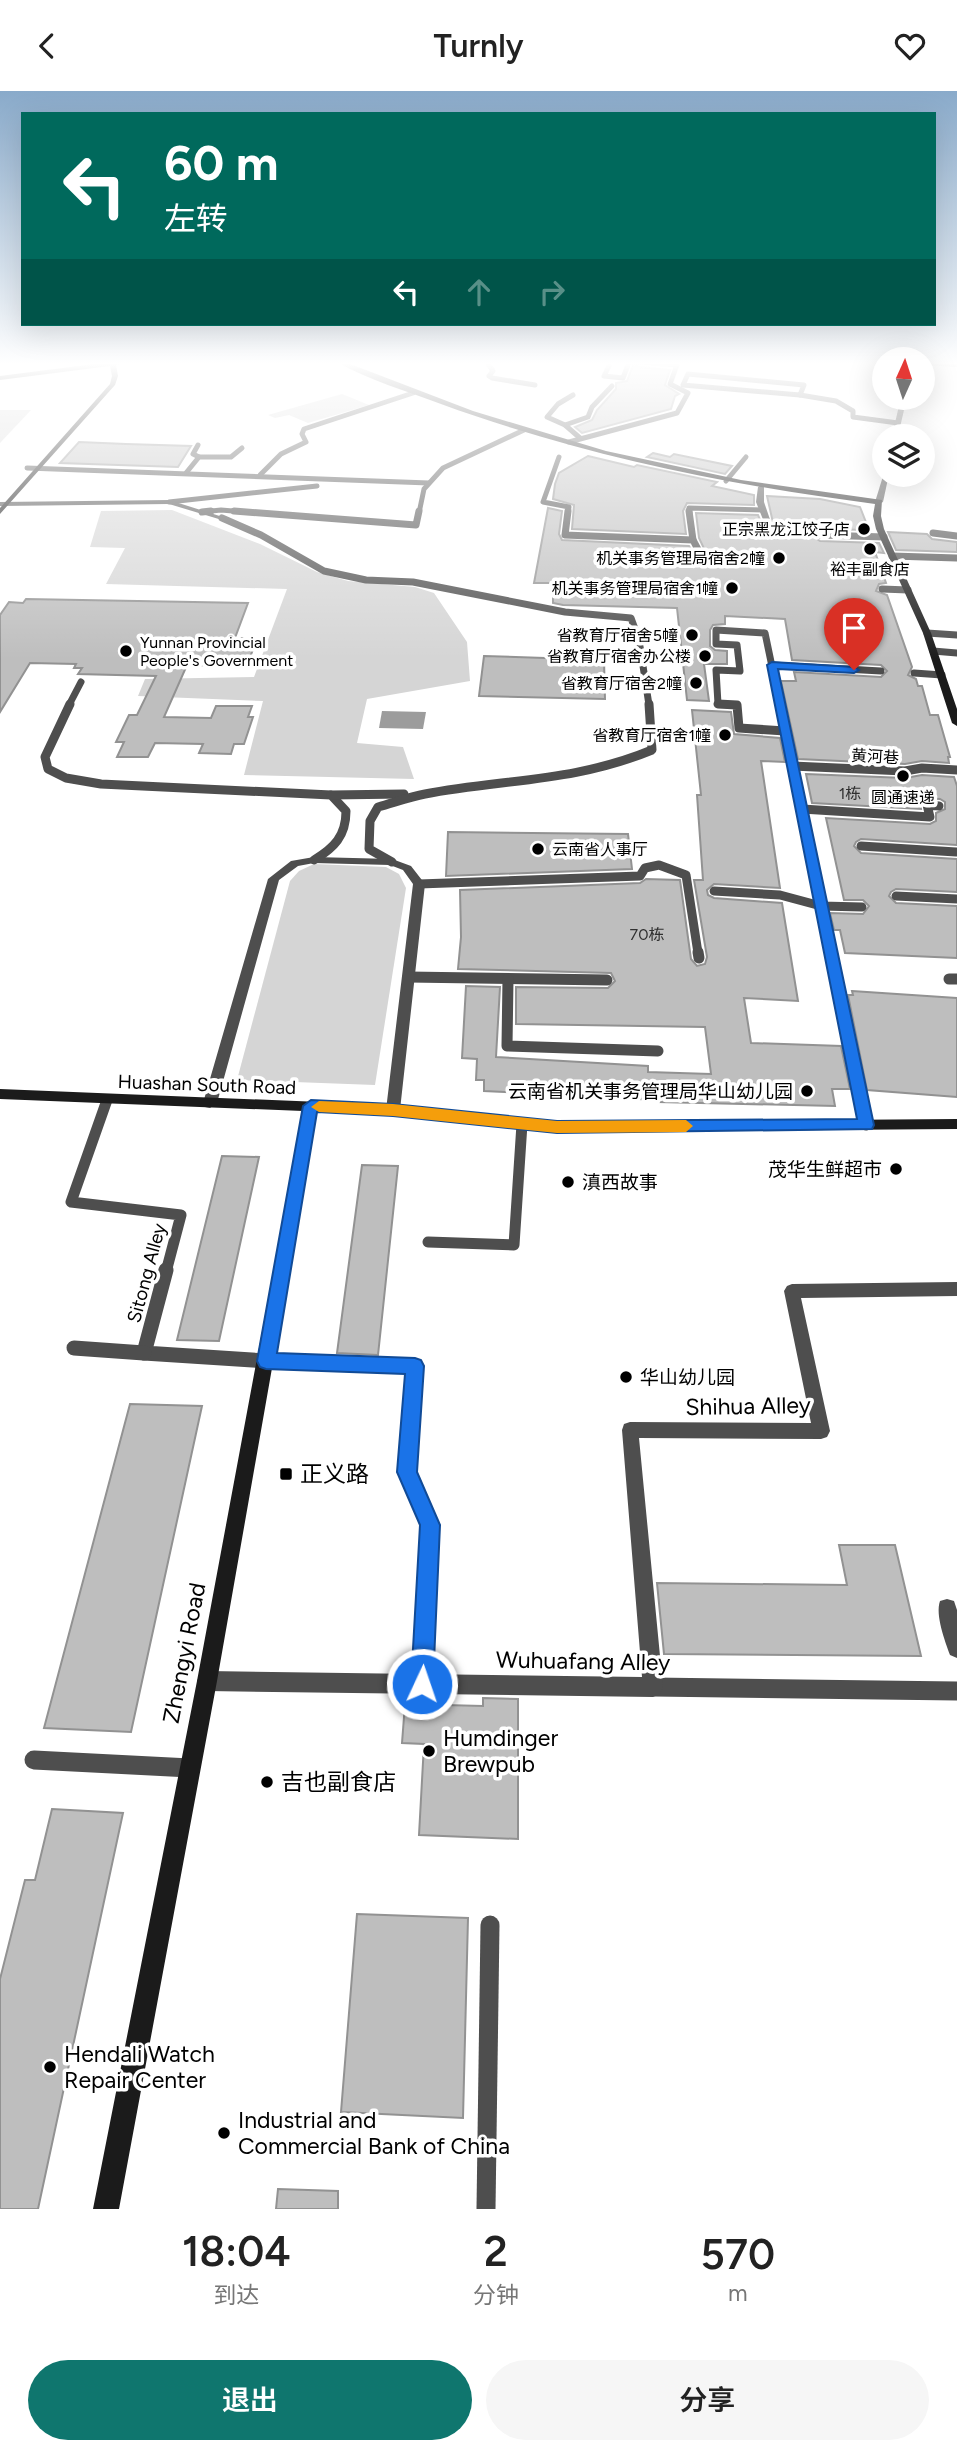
<!DOCTYPE html>
<html lang="zh">
<head>
<meta charset="utf-8">
<style>
	:root { --surface:#fff; --page:#f6f6f6; --text:#222; --muted:#767676; --accent:#0f766e }
	body { margin:0; font-family:Figtree,"Noto Sans SC",sans-serif; background:var(--page); color:var(--text); height:100vh; display:flex; flex-direction:column; font-size:26px; white-space:nowrap }
	* { box-sizing:border-box; margin:0 }
	p { font-size:23px; color:var(--muted) }
	.icon { flex:none; width:38px; height:38px; fill:none; stroke:currentColor; stroke-width:2; stroke-linecap:round; stroke-linejoin:round }
	.map { position:relative; height:2118px; overflow:hidden }
	.side { display:flex; flex-direction:column; background:var(--surface); flex:1 }
	.side>* { flex:none }
	.top-card { position:absolute; left:21px; top:21px; width:915px; height:214px; border-radius:0px; box-shadow:0 7px 28px #0002; background:#00695c; color:#fff; overflow:hidden }
	.needle { width:46px; rotate:3deg }
	.tools { position:absolute; left:872px; top:256px; display:grid; gap:14px }
	.tools a { display:grid; place-items:center; width:63px; height:63px; border-radius:50%; background:var(--surface); box-shadow:0 7px 28px #0002; font-size:35px }
	.pin { position:absolute; display:grid; place-items:center; width:60px; height:60px; color:#fff; margin:-72px -30px; border-radius:50% 50% 50% 0; rotate:-45deg; box-shadow:0 0 7px #0007 }
	.pin .icon { rotate:45deg }
	.me { position:absolute; width:77px; margin:-38px; rotate:3deg; stroke-linejoin:round; filter:drop-shadow(0 0 5px #0008) }
	.turn { display:flex; align-items:center; gap:24px; height:147px; padding:0 28px; font-size:32px }
	.turn .icon { width:91px; height:91px; stroke-width:2.5 }
	.turn b { display:block; font-size:49px; line-height:60px }
	.lanes { display:flex; align-items:center; height:66px; padding:0 28px; background:#0003; justify-content:center; gap:35px; direction:ltr }
	.lanes .off { opacity:.35 }
	.eta { display:flex; justify-content:space-evenly; align-items:center; height:119px; text-align:center }
	.eta b { font-size:42px; font-weight:600; line-height:49px }
	.button { display:flex; gap:14px; margin-top:auto; padding:14px 28px }
	.button a { flex:1; height:80px; border-radius:42px; background:var(--accent); color:#fff; font-size:28px; font-weight:600; line-height:80px; text-align:center }
	.button a+a { background:var(--page); color:var(--text) }
	header { display:flex; justify-content:space-between; align-items:center; height:91px; padding:0 28px; background:var(--surface); font-size:32px; font-weight:600 }
	.map>svg:first-child { display:block }
</style>
</head>
<body>
<header><svg class="icon" aria-label="back" viewBox="0 0 24 24"><path d="M15 5l-7 7 7 7"/></svg>Turnly<svg class="icon" aria-label="heart" viewBox="0 0 24 24"><path d="M12 20l-8-8c-3-5 5-10 8-4 3-6 11-1 8 4z"/></svg></header>
<div class="map">
<svg width="957" height="2118" viewBox="0 0 957 2118">
	<rect width="100%" height="100%" fill="#fff"/>
	<g fill="#d5d5d5">
		<path d="M 342,303 L 369,314 L 308,332 L 289,324 L 275,327 L 268,324 Z"/>
		<path d="M 0,319 L 31,319 L 0,352 Z"/>
		<path d="M 172,419 L 260,453 L 317,481 L 348,490 L 415,496 L 434,502 L 467,551 L 470,590 L 367,608 L 357,652 L 403,656 L 414,688 L 244,684 L 263,610 L 138,605 L 145,588 L 254,586 L 287,498 L 106,493 L 125,457 L 90,456 L 101,420 Z"/>
		<path d="M 314,773 L 386,776 L 399,783 L 406,797 L 375,994 L 237,989 L 290,790 L 299,780 Z"/>
	</g>
	<path fill="#9c9c9c" d="M 382,620 L 426,621 L 423,638 L 379,637 Z"/>
	<g fill="#bebebe" stroke="#929292" stroke-width="2">
		<path d="M 634,272 L 639,276 L 670,279 L 665,294 L 679,303 L 675,305 L 671,318 L 582,342 L 575,336 L 592,329 L 597,319 L 616,298 L 616,292 L 627,290 Z"/>
		<path d="M 79,351 L 126,353 L 191,355 L 178,376 L 60,372 Z"/>
		<path d="M 653,362 L 670,366 L 674,363 L 732,375 L 725,383 L 647,366 Z"/>
		<path d="M 588,365 L 634,376 L 637,374 L 717,391 L 712,395 L 754,404 L 754,414 L 687,412 L 683,420 L 686,443 L 572,438 L 574,414 L 553,408 L 555,393 L 559,382 Z"/>
		<path d="M 767,405 L 820,408 L 860,416 L 869,439 L 820,438 L 815,440 L 814,446 L 820,450 L 879,452 L 884,462 L 875,461 L 886,492 L 879,493 L 876,500 L 887,504 L 912,576 L 908,584 L 916,588 L 918,595 L 922,595 L 930,624 L 938,624 L 950,666 L 948,666 L 949,672 L 922,670 L 905,673 L 798,668 L 781,590 L 796,590 L 794,581 L 881,586 L 887,580 L 881,574 L 792,569 L 785,528 L 725,525 L 725,533 L 713,534 L 710,539 L 710,555 L 715,559 L 727,560 L 727,573 L 704,573 L 709,610 L 687,609 L 677,517 L 563,514 L 553,512 L 553,492 L 534,492 L 548,417 L 562,420 L 559,443 L 562,449 L 689,455 L 697,469 L 702,472 L 708,466 L 699,447 L 696,422 L 758,424 L 766,442 L 776,445 Z"/>
		<path d="M 888,441 L 927,443 L 932,448 L 957,451 L 957,461 L 896,459 Z"/>
		<path d="M 26,508 L 248,512 L 235,547 L 257,547 L 247,575 L 187,574 L 164,626 L 211,627 L 216,615 L 252,615 L 248,626 L 253,626 L 244,653 L 234,653 L 231,663 L 199,662 L 203,653 L 155,652 L 148,666 L 117,666 L 124,651 L 116,651 L 129,624 L 137,624 L 156,585 L 78,583 L 82,577 L 74,577 L 76,573 L 30,572 L 0,621 L 0,524 L 9,511 L 23,512 Z"/>
		<path d="M 484,565 L 604,569 L 605,608 L 479,605 Z"/>
		<path d="M 692,619 L 731,621 L 734,643 L 780,647 L 785,671 L 761,670 L 780,797 L 714,793 L 707,799 L 708,804 L 714,807 L 782,812 L 798,910 L 744,907 L 751,952 L 841,955 L 850,998 L 832,998 L 835,1015 L 658,1011 L 657,1009 L 484,1000 L 484,989 L 476,989 L 477,968 L 462,967 L 466,895 L 500,896 L 496,966 L 648,975 L 648,981 L 711,983 L 705,936 L 516,933 L 516,896 L 608,897 L 615,890 L 611,882 L 458,878 L 461,846 L 460,799 L 640,792 L 646,788 L 680,789 L 691,868 L 697,875 L 705,873 L 707,866 L 694,789 L 703,789 L 697,704 L 701,704 Z"/>
		<path d="M 806,683 L 905,687 L 922,684 L 954,686 L 957,695 L 957,754 L 861,748 L 856,751 L 854,755 L 861,762 L 957,768 L 957,801 L 896,798 L 891,801 L 889,805 L 896,812 L 957,815 L 957,867 L 845,862 L 840,839 L 834,839 L 830,822 L 863,823 L 869,815 L 863,809 L 844,809 L 826,727 L 930,733 L 936,730 L 936,722 L 945,718 L 945,711 L 940,708 L 925,707 L 920,712 L 921,718 L 812,712 Z"/>
		<path d="M 448,741 L 628,743 L 632,778 L 446,785 Z"/>
		<path d="M 852,900 L 957,907 L 957,1006 L 867,999 L 848,904 L 853,904 Z"/>
		<path d="M 222,1065 L 259,1066 L 219,1250 L 177,1249 Z"/>
		<path d="M 362,1074 L 398,1075 L 378,1264 L 337,1262 Z"/>
		<path d="M 130,1313 L 202,1315 L 131,1641 L 44,1637 Z"/>
		<path d="M 839,1454 L 895,1454 L 921,1565 L 664,1563 L 657,1492 L 847,1494 Z"/>
		<path d="M 483,1607 L 518,1608 L 518,1748 L 419,1744 L 424,1653 L 402,1652 L 405,1613 L 483,1615 Z"/>
		<path d="M 52,1718 L 123,1722 L 38,2118 L 0,2118 L 0,1888 L 25,1789 L 35,1789 Z"/>
		<path d="M 357,1823 L 468,1827 L 463,2027 L 341,2021 Z"/>
		<path d="M 278,2098 L 338,2100 L 338,2118 L 276,2118 Z"/>
	</g>
	<g fill="none" stroke-linecap="round" stroke-linejoin="round">
		<g stroke="#4e4e4e" stroke-width="5">
			<path d="M 487,271 L 493,280 L 489,285 L 492,287 L 535,294"/>
			<path d="M 609,275 L 604,285 L 623,287 L 629,271"/>
			<path d="M 688,283 L 804,294 L 800,304 L 683,294 Z"/>
			<path d="M 573,304 L 558,313 L 547,326 L 565,334 L 580,347"/>
			<path d="M 800,304 L 836,310 L 853,320 L 853,326 L 898,332"/>
			<path d="M 565,334 L 588,326 L 592,316 L 612,295"/>
			<path d="M 569,351 L 677,322 L 688,302 L 670,293 L 677,274 L 639,271"/>
			<path d="M 198,354 L 193,363 L 199,366"/>
			<path d="M 559,366 L 543,411 L 569,416 L 568,422"/>
			<path d="M 27,377 L 429,392"/>
			<path d="M 186,382 L 199,366 L 231,366 L 242,357"/>
			<path d="M 260,384 L 281,363 L 306,351 L 302,343 L 304,338 L 413,302"/>
			<path d="M 726,390 L 746,366"/>
			<path d="M 169,411 L 317,395"/>
			<path d="M 202,421 L 221,419 L 257,422"/>
			<path d="M 419,422 L 424,398 L 443,377 L 524,339"/>
			<path d="M 690,422 L 689,417 L 763,419"/>
		</g>
		<g stroke="#4e4e4e" stroke-width="7">
			<path d="M 234,420 L 416,434 L 419,420"/>
			<path d="M 568,420 L 565,444 L 693,449 L 702,466"/>
			<path d="M 689,420 L 693,449"/>
			<path d="M 202,421 L 211,420"/>
			<path d="M 222,427 L 261,444 L 324,480 L 366,489 L 413,491 L 565,521 L 631,527 L 639,549 L 649,614"/>
			<path d="M 933,442 L 957,445"/>
			<path d="M 820,444 L 884,446"/>
			<path d="M 892,465 L 957,467"/>
			<path d="M 882,498 L 908,499"/>
			<path d="M 927,542 L 957,544"/>
			<path d="M 933,560 L 957,562"/>
			<path d="M 772,574 L 881,580"/>
			<path d="M 914,582 L 942,584"/>
			<path d="M 69,614 L 81,591"/>
			<path d="M 737,614 L 718,613 L 716,579 L 740,580 L 737,554 L 716,553 L 716,539 L 765,542 L 780,614"/>
		</g>
		<g stroke="#4e4e4e" stroke-width="9">
			<path d="M 70,613 L 45,666 L 48,678 L 66,687 L 101,693 L 331,704 L 346,720 C 346,745 334,757 314,769"/>
			<path d="M 718,613 L 737,614 L 739,637 L 785,640"/>
			<path d="M 780,613 L 831,862"/>
			<path d="M 792,675 L 905,680 L 922,677 L 957,679"/>
			<path d="M 331,704 L 404,703"/>
			<path d="M 802,718 L 930,726 L 927,714 L 939,715"/>
			<path d="M 861,755 L 956,761"/>
			<path d="M 392,771 L 369,758 L 370,730 L 378,716 C 393,712 409,706 425,703 C 504,688 575,691 652,659 L 649,613"/>
			<path d="M 419,793 L 640,785 L 645,777 L 659,774 L 686,784 L 698,862"/>
			<path d="M 714,800 L 780,804 L 821,815 L 862,816"/>
			<path d="M 896,805 L 957,808"/>
		</g>
		<g stroke="#4e4e4e" stroke-width="11">
			<path d="M 698,861 L 699,867"/>
			<path d="M 830,861 L 866,1034"/>
			<path d="M 408,886 L 607,889"/>
			<path d="M 508,888 L 507,955 L 658,960"/>
			<path d="M 949,888 L 957,888"/>
			<path d="M 107,1009 L 71,1111 L 181,1124 L 166,1181"/>
			<path d="M 428,1151 L 514,1154 L 522,1033"/>
		</g>
		<g stroke="#4e4e4e" stroke-width="15">
			<path d="M 166,1179 L 144,1262 L 266,1270 L 415,1275 L 407,1381 L 430,1434 L 422,1591"/>
			<path d="M 74,1257 L 144,1262"/>
		</g>
		<g stroke="#4e4e4e" stroke-width="19">
			<path d="M 422,1593 L 422,1590"/>
			<path d="M 653,1596 L 957,1600"/>
			<path d="M 34,1669 L 190,1677"/>
			<path d="M 486,2118 L 490,1834"/>
		</g>
		<g fill="#4e4e4e" fill-rule="evenodd">
			<path d="M 901,306 L 907,306 L 898,345 L 892,345 Z"/>
			<path d="M 884,382 L 889,383 L 883,411 L 879,413 L 875,411 Z"/>
			<path d="M 761,394 L 764,396 L 764,411 L 775,443 L 768,441 L 756,411 L 758,396 Z"/>
			<path d="M 169,409 L 226,427 L 222,429 L 169,413 L 0,415 L 0,411 Z"/>
			<path d="M 314,766 L 392,768 L 411,775 L 425,793 L 400,1019 L 393,1024 L 386,1019 L 413,793 L 403,779 L 390,774 L 314,772 L 298,775 L 279,789 L 217,1012 L 210,1017 L 205,1016 L 203,1012 L 268,788 L 291,770 Z"/>
			<path d="M 957,1191 L 957,1205 L 801,1207 L 830,1340 L 827,1346 L 821,1348 L 639,1347 L 663,1596 L 660,1603 L 653,1606 L 207,1600 L 200,1597 L 197,1590 L 200,1583 L 207,1580 L 642,1586 L 622,1339 L 624,1333 L 630,1331 L 811,1332 L 784,1200 L 787,1195 L 792,1193 Z"/>
			<path d="M 947,1508 L 954,1510 L 957,1519 L 957,1567 L 950,1564 C 945,1550 935,1524 940,1510 Z"/>
		</g>
		<g fill="#1b1b1b" fill-rule="evenodd">
			<path d="M 133,271 L 116,274 L 118,285 L 115,294 L 0,423 L 0,417 L 110,293 L 112,285 L 110,275 L 0,289 L 0,285 L 109,271 Z"/>
			<path d="M 337,271 L 345,271 L 473,320 L 606,360 L 741,389 L 882,409 L 881,425 L 884,438 L 931,542 L 957,618 L 957,635 L 952,632 L 923,542 L 876,438 L 873,425 L 875,413 C 727,394 581,364 441,313 C 407,300 368,289 337,271 Z"/>
			<path d="M 922,271 L 957,272 L 957,276 L 922,274 Z"/>
			<path d="M 0,998 L 393,1014 L 557,1031 L 957,1028 L 957,1038 L 557,1041 L 393,1024 L 317,1021 L 217,1590 L 119,2118 L 93,2118 L 197,1590 L 303,1020 L 0,1008 Z"/>
		</g>
	</g>
	<linearGradient id="sky" x2="0" y2="1"><stop stop-color="#89aaca"/><stop offset="0.48" stop-color="#fff"/><stop offset="1" stop-color="#fff" stop-opacity="0"/></linearGradient>
	<rect width="957" height="568" fill="url(#sky)"/>
	<path fill="#1a73e8" stroke="#114b97" stroke-width="2" d="M 772,571 L 854,576 L 859,579 L 854,582 L 778,578 L 874,1034 L 872,1038 L 557,1042 L 393,1025 L 317,1021 L 277,1262 L 415,1267 L 421,1269 L 424,1275 L 417,1381 L 440,1434 L 433,1593 L 430,1601 L 422,1604 L 414,1601 L 411,1593 L 420,1434 L 397,1381 L 405,1283 L 266,1278 L 260,1276 L 257,1270 L 303,1015 L 311,1009 L 393,1013 L 557,1030 L 857,1028 L 767,574 Z"/>
	<path fill="#f59e0b" d="M 319,1010 L 393,1013 L 557,1030 L 686,1029 L 693,1035 L 686,1041 L 557,1042 L 393,1025 L 319,1021 L 311,1016 Z"/>
	<g fill="#000" stroke="#fff" stroke-width="2.5">
		<circle cx="864" cy="438" r="7"/>
		<circle cx="870" cy="458" r="7"/>
		<circle cx="779" cy="467" r="7"/>
		<circle cx="732" cy="497" r="7"/>
		<circle cx="692" cy="544" r="7"/>
		<circle cx="126" cy="560" r="7"/>
		<circle cx="705" cy="565" r="7"/>
		<circle cx="696" cy="592" r="7"/>
		<circle cx="725" cy="644" r="7"/>
		<circle cx="903" cy="685" r="7"/>
		<circle cx="538" cy="758" r="7"/>
		<circle cx="807" cy="1000" r="7"/>
		<circle cx="896" cy="1078" r="7"/>
		<circle cx="568" cy="1091" r="7"/>
		<circle cx="626" cy="1286" r="7"/>
		<rect x="279" y="1376" width="14" height="14" rx="3.5"/>
		<circle cx="429" cy="1660" r="7"/>
		<circle cx="267" cy="1691" r="7"/>
		<circle cx="50" cy="1976" r="7"/>
		<circle cx="224" cy="2042" r="7"/>
	</g>
	<g text-anchor="middle" stroke-width="7" stroke-linejoin="round" paint-order="stroke">
		<g font-size="16" fill="#000" stroke="#fff" text-anchor="end">
			<text x="850" y="444">正宗黑龙江饺子店</text>
			<text x="765" y="473">机关事务管理局宿舍2幢</text>
			<text x="870" y="484" text-anchor="middle">裕丰副食店</text>
			<text x="718" y="503">机关事务管理局宿舍1幢</text>
			<text x="678" y="550">省教育厅宿舍5幢</text>
			<text x="140" y="557" text-anchor="start">Yunnan Provincial<tspan x="140" dy="18">People's Government</tspan></text>
			<text x="691" y="571">省教育厅宿舍办公楼</text>
			<text x="682" y="598">省教育厅宿舍2幢</text>
			<text x="711" y="650">省教育厅宿舍1幢</text>
			<text x="903" y="712" text-anchor="middle">圆通速递</text>
			<text x="552" y="764" text-anchor="start">云南省人事厅</text>
		</g>
		<g font-size="16" fill="#000" stroke="#fff">
			<text transform="translate(875 665) rotate(3)" y="6">黄河巷</text>
		</g>
		<g font-size="16" fill="#303030">
			<text x="850" y="708">1栋</text>
			<text x="647" y="849">70栋</text>
		</g>
		<g font-size="19" fill="#000" stroke="#fff">
			<text transform="translate(207 993) rotate(2)" y="7">Huashan South Road</text>
			<text transform="translate(146 1182) rotate(-75)" y="7">Sitong Alley</text>
		</g>
		<g font-size="19" fill="#000" stroke="#fff" text-anchor="end">
			<text x="793" y="1007">云南省机关事务管理局华山幼儿园</text>
			<text x="882" y="1085">茂华生鲜超市</text>
			<text x="582" y="1098" text-anchor="start">滇西故事</text>
			<text x="640" y="1293" text-anchor="start">华山幼儿园</text>
		</g>
		<g font-size="23" fill="#000" stroke="#fff">
			<text transform="translate(748 1315) rotate(-1)" y="8">Shihua Alley</text>
			<text transform="translate(184 1562) rotate(-79)" y="8">Zhengyi Road</text>
			<text transform="translate(583 1570) rotate(1)" y="8">Wuhuafang Alley</text>
		</g>
		<g font-size="23" fill="#000" stroke="#fff" text-anchor="start">
			<text x="300" y="1391">正义路</text>
			<text x="443" y="1655">Humdinger<tspan x="443" dy="26">Brewpub</tspan></text>
			<text x="281" y="1699">吉也副食店</text>
			<text x="64" y="1971">Hendali Watch<tspan x="64" dy="26">Repair Center</tspan></text>
			<text x="238" y="2037">Industrial and<tspan x="238" dy="26">Commercial Bank of China</tspan></text>
		</g>
	</g>
</svg>
<div class="tools">
<a><svg class="needle" viewBox="-14 -14 28 28"><path d="M0-13l5 13h-10z" fill="#e53935"/><path d="M0 13l5-13h-10z" fill="#767676"/></svg></a>
<a><svg class="icon" aria-label="layers" viewBox="0 0 24 24"><path d="M12 4l9 5-9 5-9-5zM3 14l9 5 9-5"/></svg></a>
</div>
<div class="pin" style="left:854px;top:579px;background:#d93025"><svg class="icon" aria-label="arrive" viewBox="0 0 24 24"><path d="M6 21V4h12l-3 4 3 4H6"/></svg></div>
<svg class="me" style="left:422px;top:1593px" viewBox="-20 -20 40 40"><circle r="17" fill="#1a73e8" stroke="#fff" stroke-width="3"/><path d="M0-11L8 9 0 5-8 9z" fill="#fff"/></svg>
<div class="top-card">
<div class="turn"><svg class="icon" aria-label="left" viewBox="0 0 24 24"><path d="M17 20v-9H6M10 6l-5 5 5 5"/></svg><div><b>60 m</b>左转</div></div>
<div class="lanes"><svg class="icon" aria-label="left" viewBox="0 0 24 24"><path d="M17 20v-9H6M10 6l-5 5 5 5"/></svg><svg class="icon off" aria-label="ahead" viewBox="0 0 24 24"><path d="M12 20V5M6 11l6-6 6 6"/></svg><svg class="icon off" aria-label="right" viewBox="0 0 24 24"><path d="M7 20v-9h11M14 6l5 5-5 5"/></svg></div>
</div>
</div>
<section class="side">
<div class="eta">
<div><b>18:04</b><p>到达</p></div>
<div><b>2</b><p>分钟</p></div>
<div><b>570</b><p>m</p></div>
</div>
<div class="button"><a>退出</a><a>分享</a></div>
</section>
</body>
</html>
